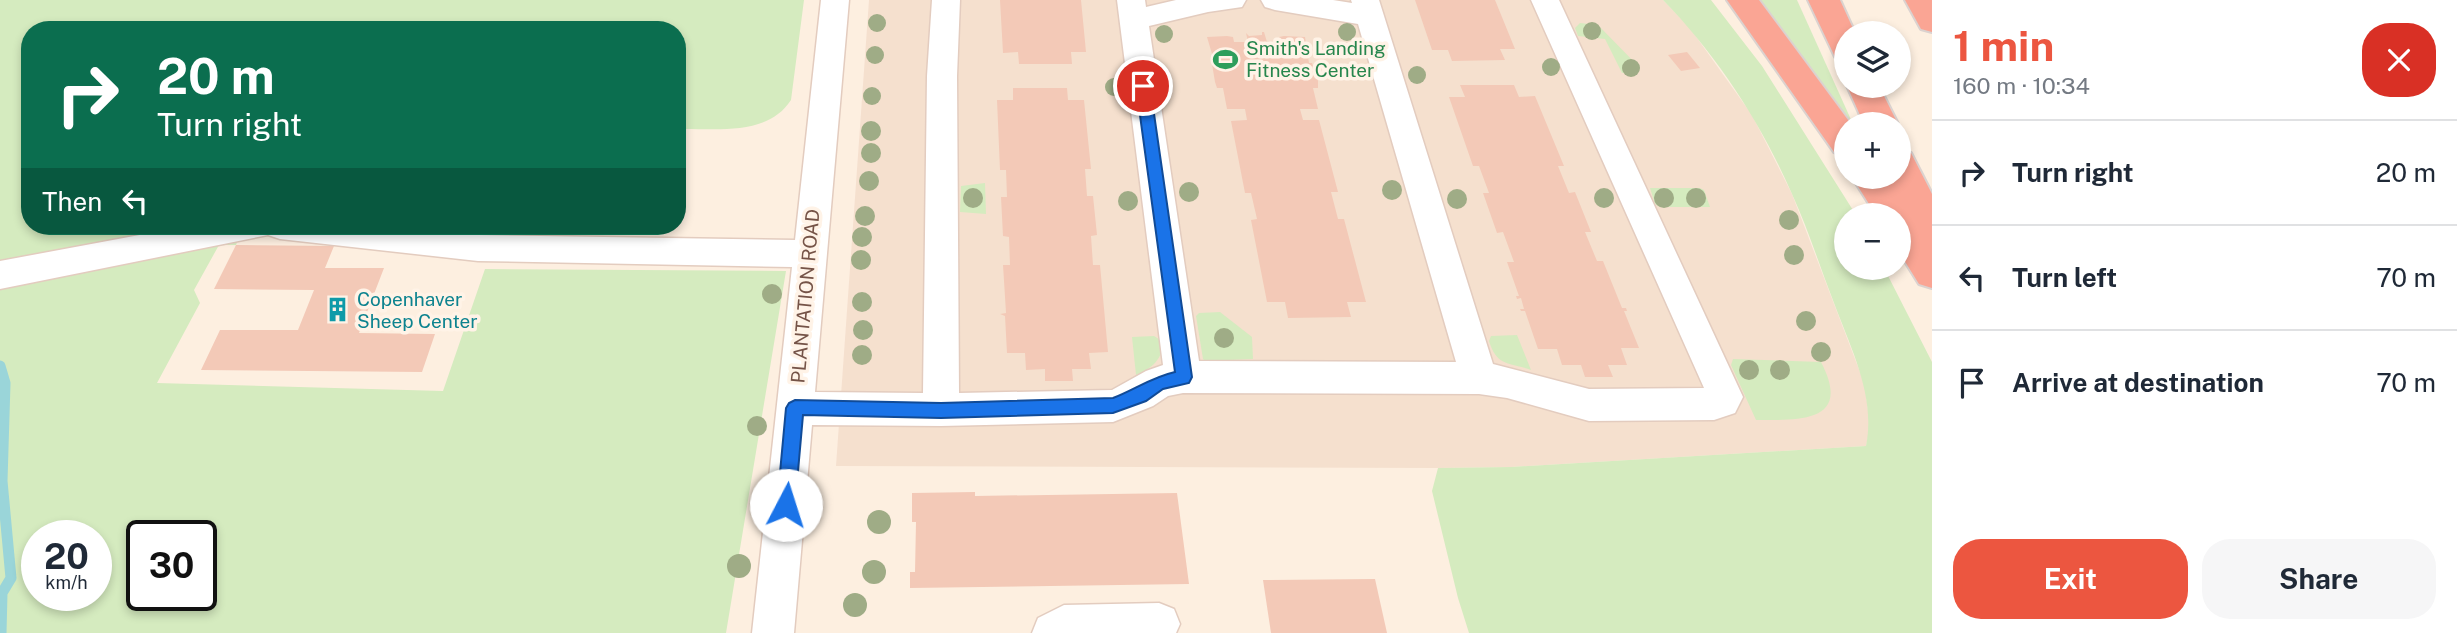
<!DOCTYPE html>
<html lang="en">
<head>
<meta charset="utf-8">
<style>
	:root { --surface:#fff; --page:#f6f6f7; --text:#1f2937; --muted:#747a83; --line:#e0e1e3; --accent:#ec5640 }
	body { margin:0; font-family:"Public Sans",sans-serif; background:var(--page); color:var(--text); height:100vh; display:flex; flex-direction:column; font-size:26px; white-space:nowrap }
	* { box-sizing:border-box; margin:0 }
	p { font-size:23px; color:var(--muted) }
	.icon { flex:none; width:38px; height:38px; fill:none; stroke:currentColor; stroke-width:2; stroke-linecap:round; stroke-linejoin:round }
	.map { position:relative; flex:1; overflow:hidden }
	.side { display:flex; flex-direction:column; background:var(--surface); width:525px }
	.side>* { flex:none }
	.banner { position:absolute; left:21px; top:21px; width:665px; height:214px; border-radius:28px; box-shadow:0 4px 10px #0003; background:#0b6e4f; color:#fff; overflow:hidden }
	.buttons { position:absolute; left:1834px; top:21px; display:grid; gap:14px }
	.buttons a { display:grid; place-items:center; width:77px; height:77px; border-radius:50%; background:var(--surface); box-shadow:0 4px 10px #0003; font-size:35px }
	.speed { position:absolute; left:21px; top:520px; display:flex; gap:14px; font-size:35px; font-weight:700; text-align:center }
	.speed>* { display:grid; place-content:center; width:91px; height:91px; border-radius:50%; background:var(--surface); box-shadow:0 4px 10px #0003; line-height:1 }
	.speed small { font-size:18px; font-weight:400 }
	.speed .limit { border:4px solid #111; border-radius:10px; background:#fff; color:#111 }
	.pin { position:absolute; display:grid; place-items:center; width:60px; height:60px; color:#fff; margin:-30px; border:4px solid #fff; border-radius:50%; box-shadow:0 2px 7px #0007 }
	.me { position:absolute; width:77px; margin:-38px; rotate:5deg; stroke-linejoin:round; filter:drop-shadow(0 0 5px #0008) }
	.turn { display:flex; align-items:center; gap:24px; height:147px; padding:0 21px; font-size:32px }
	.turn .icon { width:91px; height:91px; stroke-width:2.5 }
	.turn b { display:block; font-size:49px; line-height:60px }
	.then { display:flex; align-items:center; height:66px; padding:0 21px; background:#0003; gap:14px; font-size:26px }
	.round { display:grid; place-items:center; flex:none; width:74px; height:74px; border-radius:28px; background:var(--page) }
	.summary { display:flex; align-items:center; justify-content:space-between; height:119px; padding:0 21px }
	h1 { font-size:42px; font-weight:700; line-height:52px; color:var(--accent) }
	.action { display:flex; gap:14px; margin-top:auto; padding:14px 21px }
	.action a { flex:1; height:80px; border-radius:28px; background:var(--accent); color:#fff; font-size:28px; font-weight:700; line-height:80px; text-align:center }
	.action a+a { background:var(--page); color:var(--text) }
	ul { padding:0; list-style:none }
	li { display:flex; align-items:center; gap:21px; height:105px; padding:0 21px; border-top:2px solid var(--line) }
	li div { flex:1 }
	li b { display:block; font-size:26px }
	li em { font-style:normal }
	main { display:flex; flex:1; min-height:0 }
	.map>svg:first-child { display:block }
</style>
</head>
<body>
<main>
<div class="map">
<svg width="1932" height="633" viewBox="0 0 1932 633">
	<rect width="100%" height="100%" fill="#fdefe0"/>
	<path fill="#f5e0ce" d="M 869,0 L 1663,0 L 1690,28 L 1752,115 L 1792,194 L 1865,385 L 1870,428 L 1866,446 L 1511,467 L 1438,468 L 836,466 Z"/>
	<g fill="#d5ebbf" fill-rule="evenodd">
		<path d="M 0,0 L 804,0 L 791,100 C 767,137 716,128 677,129 L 677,30 L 30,30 L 30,226 L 243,226 L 236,245 L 219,245 L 194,290 L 200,303 L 157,383 L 443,391 L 485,269 L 786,271 L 726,633 L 0,633 ZM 37,536 L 96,536 L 96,595 L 37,595 ZM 142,536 L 201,536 L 201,595 L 142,595 Z"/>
		<path d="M 1663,0 L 1711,0 L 1762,66 L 1856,215 L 1846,215 L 1846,268 L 1884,268 L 1932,362 L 1932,633 L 1469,633 L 1458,598 L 1432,491 L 1438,468 L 1511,467 L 1866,446 C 1876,396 1851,349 1834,303 C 1820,267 1808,229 1792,194 C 1761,123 1717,55 1663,0 Z"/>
		<path d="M 1758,0 L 1797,0 L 1853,124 L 1847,124 Z"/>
		<path d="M 1580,23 L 1598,25 L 1639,67 L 1639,72 L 1622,73 L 1605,39 L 1578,36 L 1575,28 Z"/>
		<path d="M 985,183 L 986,214 L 960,212 L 961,186 Z"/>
		<path d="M 1650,188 L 1700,188 L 1704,190 L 1710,207 L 1660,207 L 1655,204 Z"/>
		<path d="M 1220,312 L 1252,337 L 1253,359 L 1205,361 L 1203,359 L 1196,316 L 1199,313 Z"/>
		<path d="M 1517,335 L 1531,370 C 1509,362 1497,367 1489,341 L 1491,336 Z"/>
		<path d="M 1154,336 L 1162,341 C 1164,359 1151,369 1136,375 L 1132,337 Z"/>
		<path d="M 1733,359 L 1821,362 C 1853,423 1799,420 1756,420 L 1731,365 Z"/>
	</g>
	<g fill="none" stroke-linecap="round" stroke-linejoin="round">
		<path stroke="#9ad5d9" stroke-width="11" d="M 0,366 L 5,383 L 2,481 L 11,578 L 2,593 L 1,633"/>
	</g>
	<g fill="#f3c9b7">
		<path d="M 1000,0 L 1081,0 L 1086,52 L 1071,52 L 1072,64 L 1019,64 L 1018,52 L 1003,53 Z"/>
		<path d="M 1415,0 L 1495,0 L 1515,49 L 1500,49 L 1505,60 L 1452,61 L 1448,50 L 1432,50 Z"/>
		<path d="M 1262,32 L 1264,32 L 1267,42 L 1281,42 L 1279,37 L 1284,36 L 1305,37 L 1309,63 L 1312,63 L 1318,81 L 1318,88 L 1313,88 L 1318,109 L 1300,109 L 1303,120 L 1319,120 L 1338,192 L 1331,192 L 1338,219 L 1344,219 L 1366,302 L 1347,302 L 1351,317 L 1288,318 L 1285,302 L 1267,302 L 1251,220 L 1257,219 L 1251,193 L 1245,193 L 1231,121 L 1247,120 L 1245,109 L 1227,109 L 1223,88 L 1217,88 L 1215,82 L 1212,64 L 1215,64 L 1207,37 L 1227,36 L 1233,37 L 1234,42 L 1248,42 L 1246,33 L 1249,36 L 1262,35 Z"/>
		<path d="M 1687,52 L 1700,68 L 1681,71 L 1668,55 Z"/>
		<path d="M 1460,85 L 1514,85 L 1519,97 L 1535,96 L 1564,166 L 1558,166 L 1569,193 L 1575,192 L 1591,232 L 1585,232 L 1597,261 L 1603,261 L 1622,308 L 1626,308 L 1627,311 L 1624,311 L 1639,348 L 1621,348 L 1627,365 L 1608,365 L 1613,377 L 1585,377 L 1581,365 L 1562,365 L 1557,349 L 1538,349 L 1525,311 L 1521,311 L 1520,309 L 1524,309 L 1521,298 L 1517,299 L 1516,296 L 1519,296 L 1507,262 L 1514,262 L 1503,232 L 1497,233 L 1483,193 L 1489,193 L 1479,166 L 1473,166 L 1449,97 L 1465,97 Z"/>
		<path d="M 1013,88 L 1067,88 L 1068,100 L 1084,100 L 1091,169 L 1085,169 L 1087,196 L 1093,196 L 1097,235 L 1091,236 L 1093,265 L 1100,265 L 1108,352 L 1089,353 L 1091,369 L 1072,369 L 1073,381 L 1045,381 L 1045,369 L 1026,370 L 1025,353 L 1007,353 L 1005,316 L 1000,314 L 1006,313 L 1003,265 L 1010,265 L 1009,237 L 1003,236 L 1001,197 L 1007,197 L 1006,170 L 1000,170 L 997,100 L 1013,100 Z"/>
		<path d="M 236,245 L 334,246 L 325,268 L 384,268 L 359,333 L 435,334 L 422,372 L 201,370 L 220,330 L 298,330 L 314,290 L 214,289 Z"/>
		<path d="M 975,492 L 975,496 L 1177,493 L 1189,584 L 910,588 L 910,572 L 915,572 L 916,522 L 912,522 L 912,493 Z"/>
		<path d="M 1375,579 L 1387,633 L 1271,633 L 1263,580 Z"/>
	</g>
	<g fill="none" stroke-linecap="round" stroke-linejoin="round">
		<defs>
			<g id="minor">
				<path d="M 821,0 L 849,0 L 815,392 L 923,393 L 927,76 L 932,0 L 960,0 L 957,76 L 959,393 L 1112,390 L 1146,371 L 1163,365 L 1117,0 L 1145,0 L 1146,7 L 1176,0 L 1246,0 L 1242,7 L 1208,12 L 1149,26 L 1199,361 L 1456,362 L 1358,24 L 1275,10 L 1265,7 L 1261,0 L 1333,0 L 1352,3 L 1351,0 L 1379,0 L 1493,364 L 1589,389 L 1704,388 L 1531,0 L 1559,0 L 1743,397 L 1735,413 L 1714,420 L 1589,421 L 1507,398 L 1479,394 L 1183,393 L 1168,396 L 1153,406 L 1113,422 L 941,426 L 812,425 L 794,633 L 752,633 L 792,267 L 478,261 L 280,239 L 268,235 L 0,289 L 0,261 L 188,226 L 398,226 L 478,235 L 795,240 Z"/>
				<path d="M 1159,603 L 1174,609 L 1180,624 L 1176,633 L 1032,633 L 1038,618 L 1064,605 Z"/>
			</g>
			<g id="highway">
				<path d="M 1727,0 L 1759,0 L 1851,124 L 1846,124 L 1846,156 L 1834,152 Z"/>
				<path d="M 1808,0 L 1840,0 L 1855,33 L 1846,33 L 1846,60 L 1835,57 Z"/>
				<path d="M 1905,0 L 1932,0 L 1932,32 L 1921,29 Z"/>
				<path d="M 1847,86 L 1879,86 L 1898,124 L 1864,124 Z"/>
				<path d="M 1899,149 L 1911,153 L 1932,194 L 1932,288 L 1919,284 L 1899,252 L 1899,215 L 1876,215 L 1852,177 L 1899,177 Z"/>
			</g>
		</defs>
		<use href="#minor" stroke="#e3ccbf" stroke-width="3"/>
		<use href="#highway" stroke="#dbd2cf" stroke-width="4"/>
		<use href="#minor" fill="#fff" fill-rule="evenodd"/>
		<use href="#highway" fill="#faa594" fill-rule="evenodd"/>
	</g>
	<g fill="#9fac86">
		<circle cx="877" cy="23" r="9"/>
		<circle cx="1592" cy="31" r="9"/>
		<circle cx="1347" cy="32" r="9"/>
		<circle cx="1164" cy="34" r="9"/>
		<circle cx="875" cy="55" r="9"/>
		<circle cx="1551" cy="67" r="9"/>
		<circle cx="1631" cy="68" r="9"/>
		<circle cx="1417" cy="75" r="9"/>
		<circle cx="1114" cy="87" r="9"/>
		<circle cx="872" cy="96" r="9"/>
		<circle cx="871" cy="131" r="10"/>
		<circle cx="871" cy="153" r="10"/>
		<circle cx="869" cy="181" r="10"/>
		<circle cx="1392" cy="190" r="10"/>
		<circle cx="1189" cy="192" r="10"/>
		<circle cx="973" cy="198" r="10"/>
		<circle cx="1604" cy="198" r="10"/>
		<circle cx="1664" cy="198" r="10"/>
		<circle cx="1696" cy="198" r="10"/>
		<circle cx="1457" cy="199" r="10"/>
		<circle cx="1128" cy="201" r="10"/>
		<circle cx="865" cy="216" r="10"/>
		<circle cx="1789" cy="220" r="10"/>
		<circle cx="862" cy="237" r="10"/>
		<circle cx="1794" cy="255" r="10"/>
		<circle cx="861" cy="260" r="10"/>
		<circle cx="772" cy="294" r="10"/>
		<circle cx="862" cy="302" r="10"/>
		<circle cx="1806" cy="321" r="10"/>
		<circle cx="863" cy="330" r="10"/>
		<circle cx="1224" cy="338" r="10"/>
		<circle cx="1821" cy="352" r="10"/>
		<circle cx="862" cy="355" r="10"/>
		<circle cx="1749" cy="370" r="10"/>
		<circle cx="1780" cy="370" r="10"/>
		<circle cx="757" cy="426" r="10"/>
		<circle cx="879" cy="522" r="12"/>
		<circle cx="739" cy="566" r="12"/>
		<circle cx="874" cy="572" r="12"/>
		<circle cx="855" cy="605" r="12"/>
	</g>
	<path fill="#1a73e8" stroke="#114b97" stroke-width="2" d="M 1143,81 L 1150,86 L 1192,377 L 1189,383 L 1163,389 L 1146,401 L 1113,413 L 941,418 L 803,415 L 795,505 L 793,511 L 786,513 L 780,511 L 777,505 L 786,408 L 789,403 L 795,400 L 941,403 L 1113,398 C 1134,390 1152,377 1175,372 L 1136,86 Z"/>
	<defs>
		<symbol id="stadium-bare" viewBox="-9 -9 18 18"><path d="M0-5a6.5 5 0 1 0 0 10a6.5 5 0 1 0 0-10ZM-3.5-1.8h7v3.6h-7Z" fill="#2e9e5b" stroke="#fff3e7" stroke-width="2.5" paint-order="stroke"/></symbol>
		<symbol id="building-bare" viewBox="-9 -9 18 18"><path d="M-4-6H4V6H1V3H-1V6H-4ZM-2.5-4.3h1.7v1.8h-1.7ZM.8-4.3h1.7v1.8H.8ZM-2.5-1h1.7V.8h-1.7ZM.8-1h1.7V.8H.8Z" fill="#0f9aa8" stroke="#fff3e7" stroke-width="2.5" paint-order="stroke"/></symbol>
	</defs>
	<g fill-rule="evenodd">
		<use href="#stadium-bare" x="1208" y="42" width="35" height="35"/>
		<use href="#building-bare" x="320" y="292" width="35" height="35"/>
	</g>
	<g text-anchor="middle" stroke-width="7" stroke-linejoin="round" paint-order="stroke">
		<g font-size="19" fill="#27864d" stroke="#fff3e7" text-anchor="start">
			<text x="1246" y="55">Smith's Landing<tspan x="1246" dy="22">Fitness Center</tspan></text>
		</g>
		<g font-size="19" fill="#755347" stroke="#fff3e7">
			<text transform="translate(805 296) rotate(-85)" y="7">PLANTATION ROAD</text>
		</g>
		<g font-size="19" fill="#0d838f" stroke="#fff3e7" text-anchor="start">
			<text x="357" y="306">Copenhaver<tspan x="357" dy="22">Sheep Center</tspan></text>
		</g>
	</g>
</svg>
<div class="buttons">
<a><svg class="icon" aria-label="layers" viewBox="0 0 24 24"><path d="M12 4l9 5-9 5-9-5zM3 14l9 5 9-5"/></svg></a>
<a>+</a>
<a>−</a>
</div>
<div class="speed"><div>20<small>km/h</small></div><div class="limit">30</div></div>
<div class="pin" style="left:1143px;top:86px;background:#d93025"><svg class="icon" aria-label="arrive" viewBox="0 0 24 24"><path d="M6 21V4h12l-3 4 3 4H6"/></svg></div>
<svg class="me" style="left:786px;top:505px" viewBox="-20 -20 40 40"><circle r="19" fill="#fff"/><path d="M0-13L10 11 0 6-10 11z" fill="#1a73e8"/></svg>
<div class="banner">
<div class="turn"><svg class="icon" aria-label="right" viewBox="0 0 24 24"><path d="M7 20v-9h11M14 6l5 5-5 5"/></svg><div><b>20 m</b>Turn right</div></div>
<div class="then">Then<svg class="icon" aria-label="left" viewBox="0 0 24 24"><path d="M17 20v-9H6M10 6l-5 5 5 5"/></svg></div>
</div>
</div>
<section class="side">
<div class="summary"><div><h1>1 min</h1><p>160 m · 10:34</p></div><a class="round" style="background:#d93025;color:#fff"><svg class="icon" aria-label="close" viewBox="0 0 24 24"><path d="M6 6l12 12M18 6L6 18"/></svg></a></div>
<ul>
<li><svg class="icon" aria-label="right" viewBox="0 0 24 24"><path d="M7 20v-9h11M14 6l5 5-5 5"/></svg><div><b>Turn right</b></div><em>20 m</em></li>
<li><svg class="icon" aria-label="left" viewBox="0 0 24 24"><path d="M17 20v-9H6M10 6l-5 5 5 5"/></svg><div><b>Turn left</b></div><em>70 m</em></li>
<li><svg class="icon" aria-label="arrive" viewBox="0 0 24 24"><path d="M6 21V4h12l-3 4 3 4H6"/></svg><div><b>Arrive at destination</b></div><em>70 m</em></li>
</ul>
<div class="action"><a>Exit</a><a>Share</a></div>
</section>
</main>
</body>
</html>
